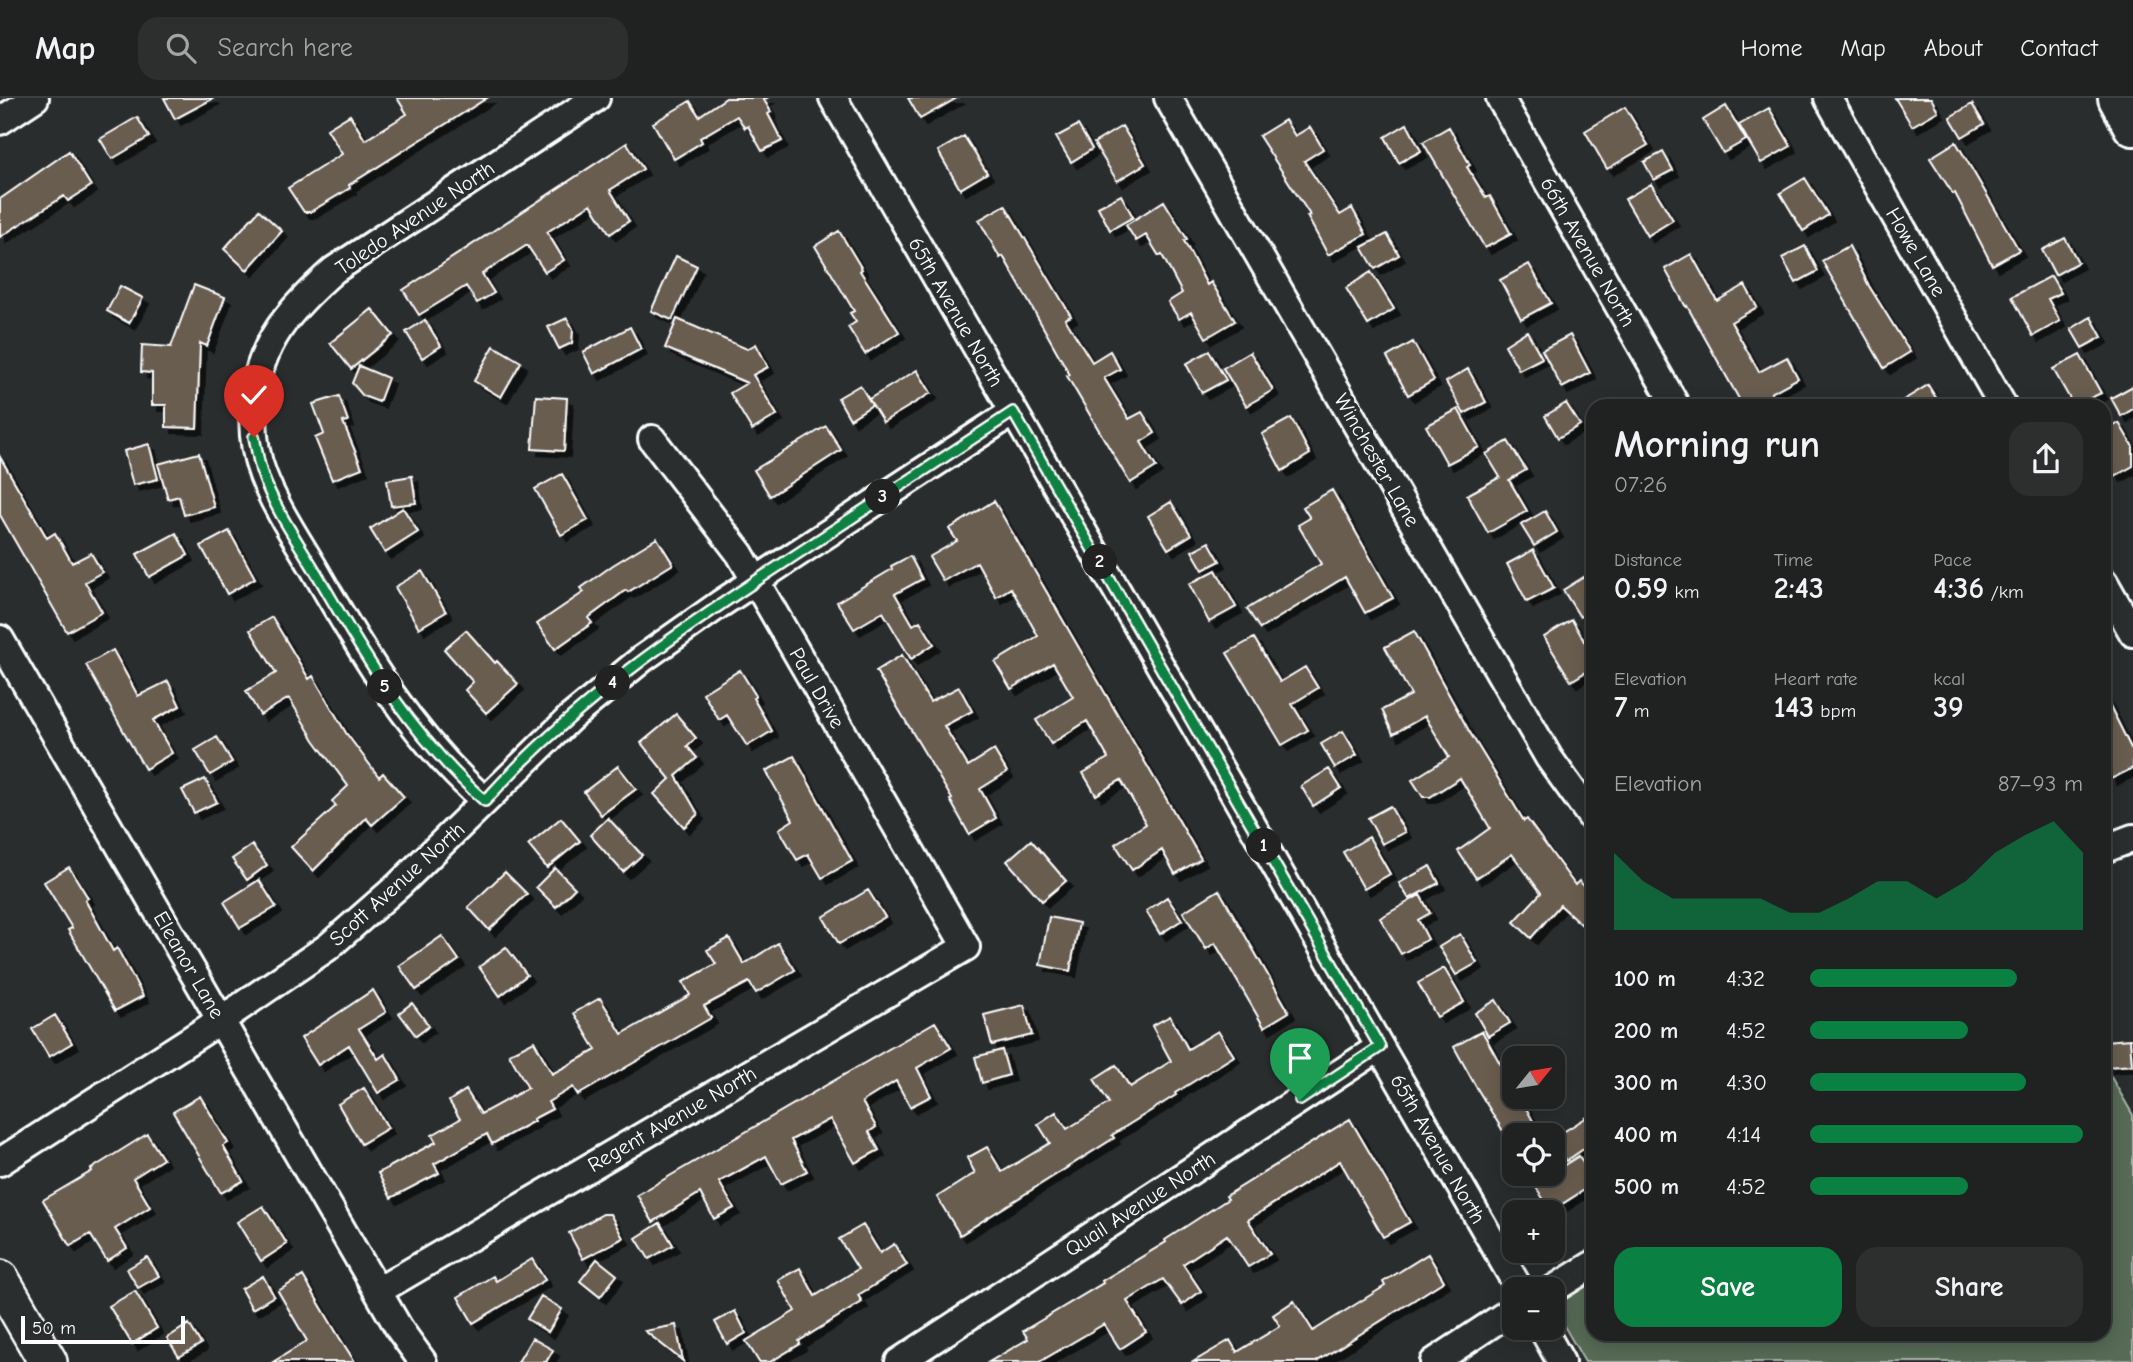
<!DOCTYPE html>
<html lang="en">
<head>
<meta charset="utf-8">
<style>
	body { margin:0; font-family:"Comic Neue",sans-serif; background:#2d2f2f; color:#f1f3f6; height:100vh; display:flex; flex-direction:column; font-size:26px; white-space:nowrap }
	* { box-sizing:border-box; margin:0 }
	p { font-size:23px; color:#a2a4a5 }
	.icon { flex:none; width:38px; height:38px; fill:none; stroke:currentColor; stroke-width:2; stroke-linecap:round; stroke-linejoin:round }
	.map { position:relative; flex:1; overflow:hidden }
	.details { position:absolute; left:1586px; top:301px; width:525px; height:942px; display:flex; flex-direction:column; background:#202222; border-radius:21px; box-shadow:0 4px 18px #0003,0 0 0 2px #3d3f40 }
	.details>* { flex:none }
	.needle { width:46px; rotate:60deg }
	.buttons { position:absolute; left:1502px; top:948px; display:grid; gap:14px }
	.buttons a { display:grid; place-items:center; width:63px; height:63px; border-radius:14px; background:#202222; box-shadow:0 4px 18px #0003,0 0 0 2px #3d3f40; font-size:35px }
	.scale { position:absolute; left:21px; bottom:18px; width:164px; box-sizing:border-box; padding-left:7px; border:4px solid #fff; border-top:0; font-size:19px; line-height:24px; white-space:nowrap; color:#fff; -webkit-text-stroke:5px #2a2d2e; paint-order:stroke }
	.pin { position:absolute; display:grid; place-items:center; width:60px; height:60px; color:#fff; margin:-72px -30px; border-radius:50% 50% 50% 0; rotate:-45deg; box-shadow:0 0 7px #0007 }
	.pin .icon { rotate:45deg }
	.km { position:absolute; width:35px; height:35px; margin:-18px; border-radius:50%; background:#222; color:#fff; font-size:19px; line-height:35px; text-align:center }
	.round { display:grid; place-items:center; flex:none; width:74px; height:74px; border-radius:21px; background:#2d2f2f }
	.summary { display:flex; align-items:center; justify-content:space-between; height:119px; padding:0 28px }
	h1 { font-size:38px; font-weight:600; line-height:52px }
	.figures { display:grid; grid-template-columns:repeat(3,1fr); gap:10px; height:119px; padding:7px 28px }
	.figures div { display:grid; align-content:center }
	.figures b { font-size:30px; font-weight:600 }
	.figures small { font-size:19px; font-weight:400 }
	.figures p { font-size:19px }
	.chart { height:196px; padding:14px 28px }
	.chart p { display:flex; justify-content:space-between }
	.chart svg { width:100%; height:126px; margin-top:7px; fill:#0b8043; opacity:.7 }
	.action { display:flex; gap:14px; margin-top:auto; padding:14px 28px }
	.action a { flex:1; height:80px; border-radius:21px; background:#0b8043; color:#fff; font-size:28px; font-weight:600; line-height:80px; text-align:center }
	.action a+a { background:#2d2f2f; color:#f1f3f6 }
	ul { padding:0 28px; list-style:none; font-size:23px }
	li { display:grid; grid-template-columns:112px 84px 1fr; align-items:center; height:52px }
	li i { height:18px; border-radius:9px; background:#0b8043 }
	header { display:flex; align-items:center; gap:42px; box-sizing:border-box; height:98px; padding:0 35px; background:#202222; border-bottom:2px solid #3d3f40 }
	header strong { font-size:33px }
	nav { display:flex; gap:38px; margin-inline-start:auto; font-size:24px }
	.search { width:490px; height:63px; background:#2d2f2f; display:flex; align-items:center; gap:18px; box-sizing:border-box; padding:0 24px; border-radius:21px; color:#a2a4a5; font-size:26px }
	.map>svg:first-child { display:block }
</style>
</head>
<body>
<header>
<strong>Map</strong>
<div class="search"><svg class="icon" aria-label="search" viewBox="0 0 24 24"><circle cx="10" cy="10" r="6"/><path d="M15 15l6 6"/></svg>Search here</div>
<nav><a>Home</a><a>Map</a><a>About</a><a>Contact</a></nav>
</header>
<div class="map">
<svg width="2133" height="1264" viewBox="0 0 2133 1264">
	<defs>
		<filter id="shadow"><feDropShadow dx="6" dy="6" stdDeviation="0" flood-color="#0009"/></filter>
	</defs>
	<rect width="100%" height="100%" fill="#2a2d2e"/>
	<filter id="ink" filterUnits="userSpaceOnUse"><feTurbulence type="fractalNoise" baseFrequency=".0143" numOctaves="2"/><feDisplacementMap in="SourceGraphic" scale="14" xChannelSelector="R" yChannelSelector="G"/><feConvolveMatrix kernelMatrix="1 2 1 2 8 2 1 2 1" color-interpolation-filters="sRGB"/></filter>
	<g filter="url(#ink)">
		<!-- green -->
		<path fill="#566a54" stroke="#aab4aa" stroke-width="2" d="M2104,967L2133,1017V1262L2052,1264H1585L1553,1209L1592,1182V1236H2104Z"/>
		<!-- building -->
		<path fill="#695d50" stroke="#fff" stroke-width="2" filter="url(#shadow)" d="M164,0H214L175,21Z
			M397,0H487L349,87L350,90L310,114H304L288,90L342,56L327,31L350,17L365,42L407,16Z
			M726,0H767L764,2L771,14L768,16L782,43L762,53L748,28L745,30L737,18L700,40L702,44L674,61L653,25L690,3L699,18Z
			M908,0H957L920,21Z
			M1895,0H1931L1938,13L1912,28Z
			M1972,6L1984,26L1962,39L1950,19Z
			M1726,8L1746,42L1723,55L1703,22Z
			M1625,9L1648,47L1607,71L1585,33Z
			M1769,10L1791,48L1761,65L1739,27Z
			M137,19L149,39L112,61L100,41Z
			M1285,22L1295,38L1310,29L1323,51L1304,63L1340,117L1352,110L1366,136L1328,157L1307,118L1310,117L1259,38Z
			M1407,26L1421,53L1399,65L1385,39Z
			M1078,27L1092,51L1071,64L1056,39Z
			M1122,28L1145,66L1117,83L1094,45Z
			M1449,29L1470,67L1467,69L1486,100L1490,98L1511,136L1485,150L1423,44Z
			M964,38L987,75L960,91L938,53Z
			M1956,44L2019,152L1992,167L1955,95L1953,96L1930,60Z
			M627,45L643,71L610,92L629,123L610,136L591,106L547,134L564,162L545,174L527,147L482,176L494,195L477,205L466,188L419,217L403,192Z
			M69,53L91,88L68,103L64,98L0,139V101Z
			M1663,54L1673,72L1654,82L1644,64Z
			M1805,80L1828,117L1803,133L1780,95Z
			M1651,86L1673,122L1647,138L1625,101Z
			M1121,97L1133,119L1110,132L1098,109Z
			M1164,103L1187,141L1184,143L1207,187L1211,184L1235,223L1206,240L1191,214L1179,221L1168,204L1182,195L1162,157L1159,158L1146,137L1136,143L1126,127Z
			M1005,107L1071,218L1065,221L1092,264L1110,253L1120,271L1104,280L1129,321L1142,314L1155,335L1141,344L1156,369L1130,385L1067,278L1070,277L1003,158L1000,160L979,122Z
			M259,112L282,133L247,172L224,151Z
			M839,133L862,171L860,173L899,234L865,256L848,229L856,224L850,215L854,213L815,148Z
			M1387,136L1399,157L1375,171L1362,149Z
			M2065,140L2078,164L2055,177L2042,152Z
			M1805,148L1818,173L1796,185L1782,160Z
			M1849,148L1869,188L1910,254L1884,270L1822,163Z
			M1691,156L1717,203L1745,187L1757,209L1731,224L1759,274L1787,259L1798,280L1771,295L1778,308H1743L1687,208L1686,209L1665,171Z
			M676,158L697,168L672,222L651,213Z
			M1529,166L1551,205L1521,221L1500,182Z
			M1371,174L1394,211L1368,227L1346,190Z
			M2051,178L2061,195L2048,201L2060,223L2033,238L2012,199Z
			M194,187L225,199L207,248L200,245L197,330L166,329V307H152V275L141,274L142,247L171,249Z
			M120,188L143,200L129,225L107,213Z
			M372,211L393,237L351,271L330,245Z
			M2091,219L2102,239L2082,250L2071,231Z
			M567,220L573,231L572,245L559,251L548,229Z
			M677,221L747,251L756,246L768,269L753,277L777,317L752,332L730,295L747,285L665,250Z
			M425,222L441,248L422,260L406,234Z
			M630,229L641,251L594,276L583,254Z
			M1527,233L1542,260L1519,272L1505,247Z
			M1570,237L1590,275L1562,290L1542,252Z
			M1413,244L1434,282L1408,297L1387,259Z
			M494,248L521,264L501,299L474,283Z
			M1209,253L1226,282L1202,295L1186,266Z
			M1250,254L1273,292L1246,308L1223,270Z
			M2080,257L2101,295L2074,308L2053,271Z
			M359,268L388,280L379,304L363,298L352,285Z
			M1468,271L1486,304L1464,316L1446,284Z
			M917,272L931,295L883,324L869,301Z
			M860,287L872,307L850,321L838,300Z
			M1928,287L1941,308H1894Z
			M2133,288V311L2121,318L2111,300Z
			M339,298L348,323L343,324L362,370L332,382L315,340L324,336L313,306Z
			M536,298L567,300L564,353L532,351Z
			M1566,305L1580,327L1558,340L1545,318Z
			M1458,311L1479,349L1447,366L1426,328Z
			M1291,320L1310,356L1282,373L1262,336Z
			M2119,325L2133,349V368L2115,378L2104,359V334Z
			M826,328L841,352L770,398L754,372Z
			M1508,343L1526,372L1509,382L1527,413L1488,435L1467,397L1500,379L1486,356Z
			M149,346L158,381L133,387L124,353Z
			M199,355L214,409L184,417L179,398L168,401L158,366Z
			M0,359L47,440L55,435L72,465L91,455L102,474L85,484L102,514L67,534L0,417Z
			M562,376L588,422L561,437L535,391Z
			M412,378L416,405L391,408L387,382Z
			M1332,392L1393,500L1365,515L1345,479L1260,531L1247,511L1321,466L1298,427L1310,420L1303,409Z
			M994,403L1201,761L1175,776L1162,752L1132,772L1115,746L1146,726L1121,682L1096,697L1083,675L1108,660L1087,623L1051,646L1036,622L1073,599L1053,565L1011,591L995,564L1038,538L1011,490L996,499L977,464L943,483L929,459L957,443L949,431Z
			M1171,404L1191,437L1168,451L1148,418Z
			M403,410L418,434L385,455L370,431Z
			M1545,413L1557,434L1534,448L1521,427Z
			M229,433L255,480L227,496L201,448Z
			M176,435L188,457L149,479L137,456Z
			M657,440L673,466L628,494L626,492L588,520L592,525L555,551L537,526L584,494L581,490L613,467Z
			M1209,444L1220,463L1203,472L1192,453Z
			M1533,452L1554,490L1527,504L1507,466Z
			M910,458L922,481L895,496L913,527L920,523L934,546L911,561L883,514L854,531L837,504L892,471L891,468Z
			M1216,472L1236,509L1209,524L1189,486Z
			M422,473L446,514L419,530L395,489Z
			M1584,479L1592,493V511L1580,519L1563,492Z
			M272,519L309,581L313,578L346,635L379,679L383,675L404,699L372,727L366,720L313,773L291,749L336,708L332,703L348,688L314,642L289,600L260,617L246,593L276,575L250,532Z
			M1572,522L1592,556V570L1571,583L1544,539Z
			M466,532L495,565L497,563L518,586L486,615L465,592L473,584L444,551Z
			M1414,533L1469,633L1524,723L1527,721L1575,787L1579,783L1592,796V836L1560,807L1531,840L1514,824L1541,795L1512,756L1476,780L1458,753L1490,730L1460,680L1430,699H1423L1412,682L1449,659L1425,618L1393,636L1382,612L1411,597L1385,549Z
			M1254,540L1280,584L1305,569L1318,590L1292,606L1308,632L1282,647L1227,555Z
			M113,552L138,598L168,583L180,608L153,622L172,655L145,671L86,567Z
			M902,557L930,604L959,589L972,613L944,628L968,668L994,652L1007,674L980,691L996,720L969,736L950,702L952,701L876,573Z
			M740,572L756,598L753,600L772,633L747,648L727,617L719,622L703,595Z
			M2104,596L2133,654V670L2111,681L2104,666Z
			M676,616L696,640L687,648L697,660L676,678L698,716L684,729L654,696L670,681L641,645Z
			M1343,633L1357,657L1335,670L1321,646Z
			M217,639L232,664L210,677L195,652Z
			M794,658L852,763L822,780L808,756L797,762L779,731L793,722L766,673Z
			M618,668L636,691L601,717L584,694Z
			M1329,671L1341,690L1313,708L1301,688Z
			M205,681L217,704L194,715L182,692Z
			M1390,708L1405,734L1382,746L1368,720Z
			M561,720L580,743L547,770L528,747Z
			M608,720L642,757L623,774L590,737Z
			M1369,739L1390,776L1364,791L1343,754Z
			M1031,742L1066,783L1042,803L1007,763Z
			M252,747L267,767L247,782L232,761Z
			M1430,768L1439,785L1409,801L1399,785Z
			M69,769L88,800L85,802L113,853L117,850L143,898L115,913L68,832L72,830L44,784Z
			M555,770L575,790L556,809L536,789Z
			M505,774L527,796L489,832L468,809Z
			M259,782L276,809L240,830L224,804Z
			M868,792L885,819L839,846L823,819Z
			M1219,792L1289,914L1264,929L1215,845L1206,851L1183,814Z
			M1420,797L1430,815L1418,822L1428,841L1401,856L1380,820Z
			M1167,799L1182,822L1160,836L1146,813Z
			M1049,819L1079,825L1070,873L1040,867Z
			M1460,836L1477,865L1456,877L1439,849Z
			M442,838L459,862L416,892L399,868Z
			M729,840L744,866L778,845L795,872L756,895L749,884L704,908L711,920L578,997L573,989L548,1004L552,1011L533,1021L534,1023L492,1046L487,1036L434,1066L439,1075L391,1100L378,1075L436,1044L432,1037L460,1021L449,1003L466,992L481,1016L528,990L509,956L534,943L552,976L596,952L574,915L600,900L622,936L690,897L683,884L716,866L707,852Z
			M506,849L527,877L500,898L479,869Z
			M1444,870L1464,904L1437,919L1418,885Z
			M373,892L386,914L359,931L378,961L385,956L400,982L378,995L349,947L318,967L301,940Z
			M1496,902L1510,925L1488,938L1475,915Z
			M412,905L429,928L416,938L399,915Z
			M1024,907L1032,937L992,947L984,917Z
			M55,917L72,945L49,959L32,931Z
			M1170,918L1188,951L1218,933L1234,958L1175,995L1176,997L1112,1037L1114,1040L960,1137L937,1099L975,1075L967,1060L987,1049L1002,1074L1050,1045L1038,1026L1056,1014L1067,1031L1109,1005L1094,981L1116,967L1130,989L1171,963L1152,928Z
			M935,924L951,950L917,970L931,998L910,1009L896,983L862,1004L876,1029L869,1034L879,1052L855,1065L830,1021L791,1042L807,1073L781,1086L766,1058L719,1084L734,1110L714,1121L700,1095L653,1124L637,1097Z
			M1482,933L1508,980L1514,977V999H1520L1541,1038H1506L1475,987L1454,949Z
			M2130,941L2132,967L2107,969L2104,943Z
			M1002,952L1009,977L982,985L975,959Z
			M364,990L388,1030L361,1046L338,1006Z
			M200,998L228,1045L223,1048L243,1083L221,1095L173,1014Z
			M1592,1016V1045L1566,1063L1552,1041Z
			M1350,1021L1410,1124L1383,1139L1340,1063L1248,1122L1270,1156L1248,1169L1227,1137L1183,1166L1201,1193L1182,1207L1163,1181L1127,1203L1146,1234L1120,1251L1104,1226L1039,1264H989L1028,1241L1023,1233L1103,1185L1102,1183L1166,1144L1165,1142L1228,1101L1226,1098Z
			M147,1036L163,1061L133,1080L150,1109L115,1131L127,1150L107,1163L90,1136L70,1148L43,1102L92,1073L91,1071Z
			M1579,1058L1592,1080V1087L1551,1113L1534,1086Z
			M263,1108L287,1146L261,1163L237,1124Z
			M603,1116H610L623,1140L583,1161L569,1135Z
			M660,1125L673,1147L649,1161L636,1140Z
			M863,1127L880,1155L894,1146L907,1167L858,1197L862,1204L799,1243L800,1246L770,1264H759L746,1243L795,1213L778,1182L800,1170L815,1198L858,1171L839,1141Z
			M1428,1156L1444,1183L1316,1264H1193L1230,1242L1237,1254L1280,1228L1273,1217L1294,1203L1313,1233L1385,1188L1383,1184Z
			M147,1159L159,1178L138,1190L127,1171Z
			M532,1161L545,1182L473,1225L458,1199L493,1178L496,1183Z
			M597,1161L617,1177L600,1199L580,1183Z
			M263,1178L274,1198L252,1211L241,1191Z
			M303,1178L339,1239L355,1264H273L307,1243L278,1193Z
			M135,1193L157,1230L132,1246L109,1208Z
			M541,1198L562,1211L548,1234L527,1221Z
			M735,1213L746,1235L727,1246L715,1224Z
			M189,1226L201,1246L179,1259L167,1240Z
			M676,1227L683,1263L645,1233Z
			M532,1240L553,1252L546,1264H518Z"/>
		<g fill="none" stroke-linecap="round" stroke-linejoin="round">
			<!-- street casing -->
			<g stroke="#fff" stroke-width="32">
				<path id="street" d="M833,0L1520,1192
					M1168,0L1549,660L1592,720
					M1500,0L1676,308
					M1828,0L2003,308
					M0,23L35,0
					M2104,484L2133,535
					M0,541L400,1232L423,1264
					M485,703C412,639 364,558 316,474C298,443 276,411 263,377C254,354 252,327 254,303C258,245 292,209 334,172L596,0
					M2104,751L2133,740
					M0,1064L221,922L328,849L399,787L570,620L642,561L720,506L1013,314
					M1552,1192L1592,1167
					M378,1193L966,849L740,456L652,341
					M1542,1230L1561,1264
					M899,1264L1380,949
					M1434,1264L1514,1211"/>
			</g>
			<!-- secondary casing -->
			<g stroke="#fff" stroke-width="42">
				<path id="secondary" d="M0,1181L48,1264"/>
			</g>
			<!-- highway casing -->
			<g stroke="#fff" stroke-width="44">
				<path id="highway" d="M2118,0L2133,28"/>
			</g>
			<!-- street -->
			<use href="#street" stroke="#2a2d2e" stroke-width="26"/>
			<!-- secondary -->
			<use href="#secondary" stroke="#2a2d2e" stroke-width="37"/>
			<!-- highway -->
			<use href="#highway" stroke="#2a2d2e" stroke-width="38"/>
		</g>
	</g>
	<g fill="none" stroke-linecap="round" stroke-linejoin="round" filter="url(#ink)">
		<!-- route casing -->
		<g stroke="#fff" stroke-width="14">
			<path id="route" d="M254,339C257,351 258,364 262,375C275,413 301,448 321,483C367,563 414,641 485,703C573,605 682,531 791,460C865,411 939,363 1013,314L1380,949L1300,1002"/>
		</g>
		<!-- route -->
		<use href="#route" stroke="#0b8043" stroke-width="9"/>
	</g>
	<g text-anchor="middle" stroke-width="7" stroke-linejoin="round" paint-order="stroke">
		<!-- street labels -->
		<g font-size="21" fill="#fff" stroke="#2a2d2e">
			<text transform="translate(415 120) rotate(-34)" y="7">Toledo Avenue North</text>
			<text transform="translate(1588 154) rotate(60)" y="7">66th Avenue North</text>
			<text transform="translate(1916 154) rotate(60)" y="7">Howe Lane</text>
			<text transform="translate(956 214) rotate(60)" y="7">65th Avenue North</text>
			<text transform="translate(1377 362) rotate(60)" y="7">Winchester Lane</text>
			<text transform="translate(817 590) rotate(60)" y="7">Paul Drive</text>
			<text transform="translate(397 786) rotate(-42)" y="7">Scott Avenue North</text>
			<text transform="translate(189 867) rotate(60)" y="7">Eleanor Lane</text>
			<text transform="translate(672 1021) rotate(-30)" y="7">Regent Avenue North</text>
			<text transform="translate(1438 1051) rotate(60)" y="7">65th Avenue North</text>
			<text transform="translate(1140 1106) rotate(-33)" y="7">Quail Avenue North</text>
		</g>
	</g>
</svg>
<div class="buttons">
<a><svg class="needle" viewBox="-14 -14 28 28"><path d="M0-13l5 13h-10z" fill="#e53935"/><path d="M0 13l5-13h-10z" fill="#a2a4a5"/></svg></a>
<a><svg class="icon" aria-label="locate" viewBox="0 0 24 24"><circle cx="12" cy="12" r="6"/><path d="M12 2v4M12 18v4M2 12h4M18 12h4"/></svg></a>
<a>+</a>
<a>−</a>
</div>
<div class="scale">50 m</div>
<div class="pin" style="left:1300px;top:1002px;background:#1e9e55"><svg class="icon" aria-label="arrive" viewBox="0 0 24 24"><path d="M6 21V4h12l-3 4 3 4H6"/></svg></div>
<div class="pin" style="left:254px;top:339px;background:#d93025"><svg class="icon" aria-label="check" viewBox="0 0 24 24"><path d="M5 12l5 5 9-10"/></svg></div>
<b class="km" style="left:1264px;top:748px">1</b>
<b class="km" style="left:1100px;top:464px">2</b>
<b class="km" style="left:883px;top:399px">3</b>
<b class="km" style="left:613px;top:585px">4</b>
<b class="km" style="left:385px;top:589px">5</b>
<section class="details">
<div class="summary"><div><h1>Morning run</h1><p>07:26</p></div><a class="round"><svg class="icon" aria-label="share" viewBox="0 0 24 24"><path d="M12 15V3M7 8l5-5 5 5M5 13v7h14v-7"/></svg></a></div>
<div class="figures">
<div><p>Distance</p><b>0.59<small> km</small></b></div>
<div><p>Time</p><b>2:43</b></div>
<div><p>Pace</p><b>4:36<small> /km</small></b></div>
</div>
<div class="figures">
<div><p>Elevation</p><b>7<small> m</small></b></div>
<div><p>Heart rate</p><b>143<small> bpm</small></b></div>
<div><p>kcal</p><b>39</b></div>
</div>
<div class="chart"><p><span>Elevation</span>87–93 m</p>
<svg viewBox="0 0 160 44" preserveAspectRatio="none"><path d="M0 44V17L10 27L20 33L30 33L40 33L50 33L60 38L70 38L80 33L90 27L100 27L110 33L120 27L130 17L140 11L150 6L160 17V44z"/></svg>
</div>
<ul>
<li><b>100 m</b>4:32<i style="width:76%"></i></li>
<li><b>200 m</b>4:52<i style="width:58%"></i></li>
<li><b>300 m</b>4:30<i style="width:79%"></i></li>
<li><b>400 m</b>4:14<i style="width:100%"></i></li>
<li><b>500 m</b>4:52<i style="width:58%"></i></li>
</ul>
<div class="action"><a>Save</a><a>Share</a></div>
</section>
</div>
</body>
</html>
